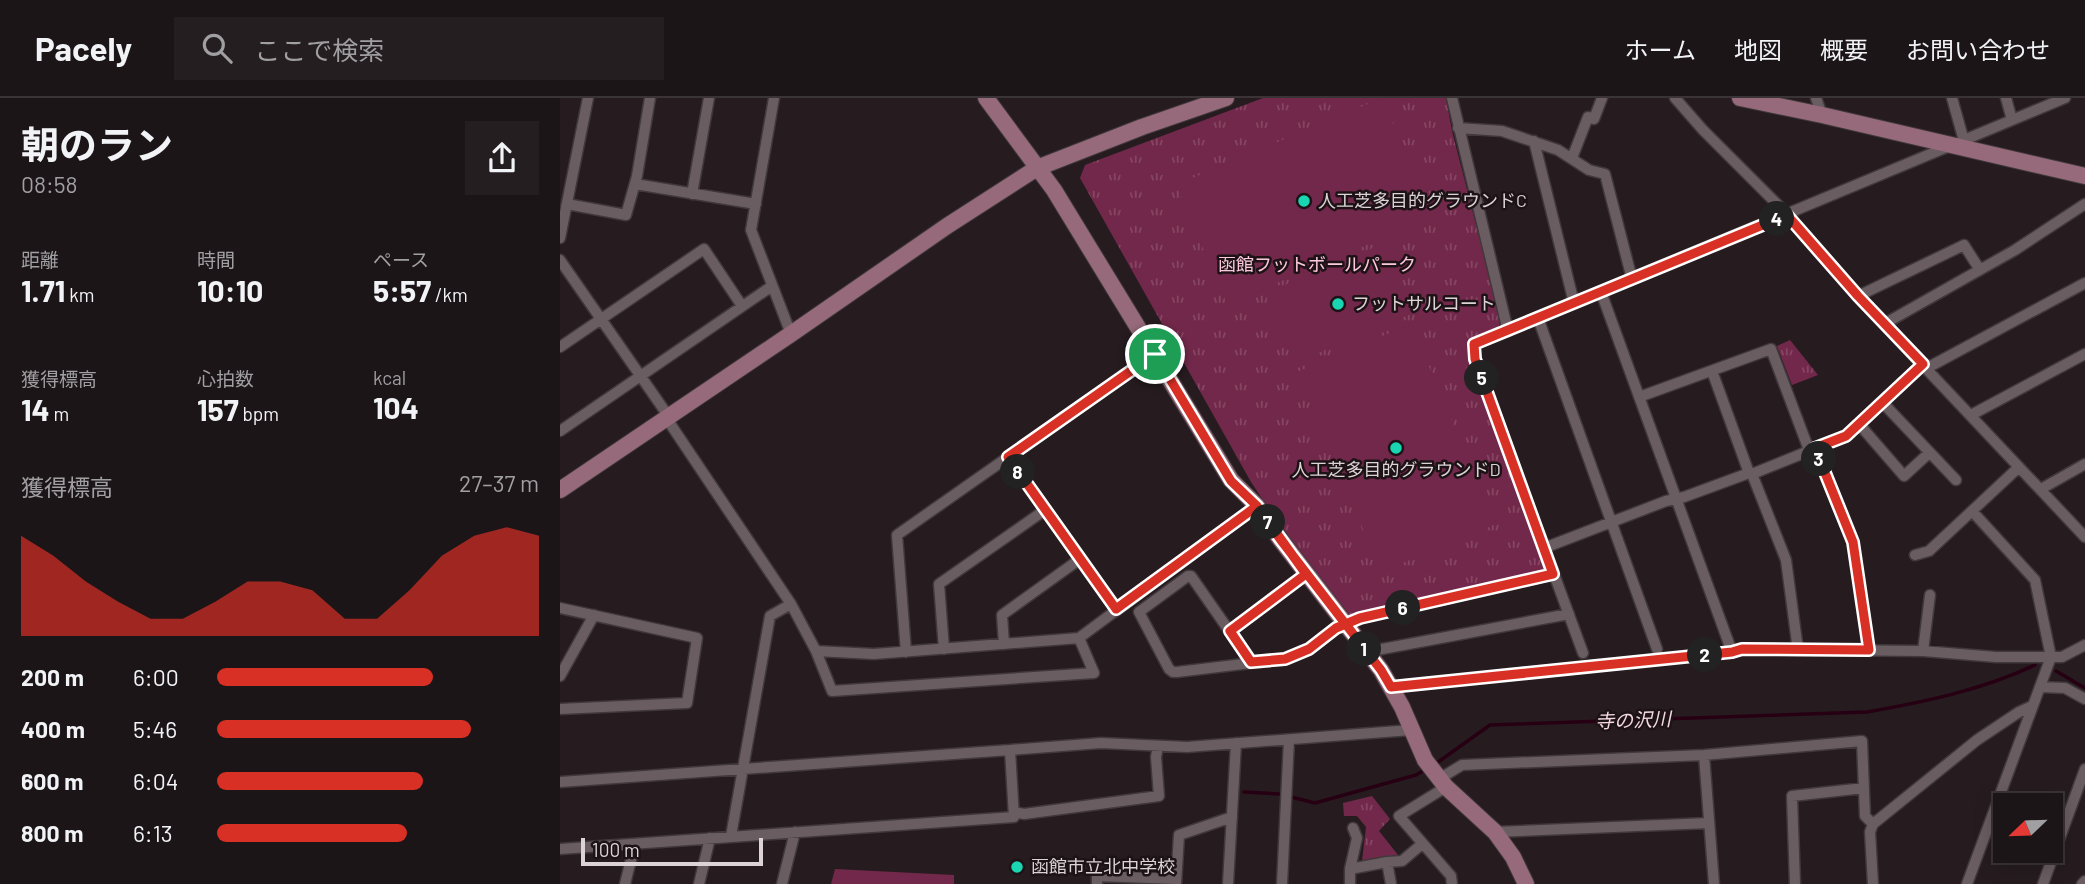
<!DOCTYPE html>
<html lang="ja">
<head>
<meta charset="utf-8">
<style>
	body { margin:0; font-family:Barlow,"Noto Sans JP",sans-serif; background:#251e21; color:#f1f3f6; height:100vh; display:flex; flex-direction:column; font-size:26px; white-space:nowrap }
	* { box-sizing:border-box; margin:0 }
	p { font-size:23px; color:#a09fa2 }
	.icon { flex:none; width:38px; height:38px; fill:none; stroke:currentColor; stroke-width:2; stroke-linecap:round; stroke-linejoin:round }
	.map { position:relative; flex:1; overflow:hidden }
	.side { display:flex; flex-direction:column; background:#1c1518; width:560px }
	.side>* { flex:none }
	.needle { width:46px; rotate:247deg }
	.fabs { position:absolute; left:1433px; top:695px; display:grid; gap:14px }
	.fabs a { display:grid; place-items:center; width:70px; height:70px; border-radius:0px; background:#1c1518; box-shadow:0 4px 18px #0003,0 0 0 2px #3a3437; font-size:35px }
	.scale { position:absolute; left:21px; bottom:18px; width:182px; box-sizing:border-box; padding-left:7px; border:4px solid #dbd3d6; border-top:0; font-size:19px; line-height:24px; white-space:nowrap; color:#dbd3d6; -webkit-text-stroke:5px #1d1317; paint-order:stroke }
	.pin { position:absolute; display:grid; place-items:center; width:60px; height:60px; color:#fff; margin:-30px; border:4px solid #fff; border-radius:50%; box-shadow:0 2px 7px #0007 }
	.km { position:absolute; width:35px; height:35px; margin:-18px; border-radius:50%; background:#222; color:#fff; font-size:19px; line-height:35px; text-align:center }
	.round { display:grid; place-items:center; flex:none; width:74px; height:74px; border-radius:0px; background:#251e21 }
	.summary { display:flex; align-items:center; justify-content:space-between; height:119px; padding:0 21px }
	h1 { font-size:38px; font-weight:700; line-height:52px }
	.metrics { display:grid; grid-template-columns:repeat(3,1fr); gap:10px; height:119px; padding:7px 21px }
	.metrics div { display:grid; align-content:center }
	.metrics b { font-size:30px; font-weight:700 }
	.metrics small { font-size:19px; font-weight:400 }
	.metrics p { font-size:19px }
	.chart { height:196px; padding:14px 21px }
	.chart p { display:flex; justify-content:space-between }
	.chart svg { width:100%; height:126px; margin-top:7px; fill:#d93025; opacity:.7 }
	ul { padding:0 21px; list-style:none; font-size:23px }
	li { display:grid; grid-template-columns:112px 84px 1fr; align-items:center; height:52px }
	li i { height:18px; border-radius:9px; background:#d93025 }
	header { display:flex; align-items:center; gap:42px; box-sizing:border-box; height:98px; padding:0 35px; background:#1c1518; border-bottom:2px solid #3a3437 }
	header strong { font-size:33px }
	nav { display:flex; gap:38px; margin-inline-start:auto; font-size:24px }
	.search { width:490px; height:63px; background:#251e21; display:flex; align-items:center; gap:18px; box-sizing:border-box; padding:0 24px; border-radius:0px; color:#a09fa2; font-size:26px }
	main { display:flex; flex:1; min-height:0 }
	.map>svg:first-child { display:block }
</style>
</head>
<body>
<header>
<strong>Pacely</strong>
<div class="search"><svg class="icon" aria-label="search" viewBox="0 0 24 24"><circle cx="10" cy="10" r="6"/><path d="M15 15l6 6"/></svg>ここで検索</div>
<nav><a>ホーム</a><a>地図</a><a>概要</a><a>お問い合わせ</a></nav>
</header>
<main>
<section class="side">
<div class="summary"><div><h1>朝のラン</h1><p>08:58</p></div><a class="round"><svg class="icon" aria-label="share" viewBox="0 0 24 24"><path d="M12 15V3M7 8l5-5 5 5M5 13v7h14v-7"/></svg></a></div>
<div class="metrics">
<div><p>距離</p><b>1.71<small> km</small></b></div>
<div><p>時間</p><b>10:10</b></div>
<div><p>ペース</p><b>5:57<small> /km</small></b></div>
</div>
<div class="metrics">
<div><p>獲得標高</p><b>14<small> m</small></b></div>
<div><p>心拍数</p><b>157<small> bpm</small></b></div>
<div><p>kcal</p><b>104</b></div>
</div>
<div class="chart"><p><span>獲得標高</span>27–37 m</p>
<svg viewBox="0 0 160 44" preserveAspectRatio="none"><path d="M0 44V9L10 16L20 25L30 32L40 38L50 38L60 32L70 25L80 25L90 28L100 38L110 38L120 28L130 16L140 9L150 6L160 9V44z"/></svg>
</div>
<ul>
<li><b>200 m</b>6:00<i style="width:67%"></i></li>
<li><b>400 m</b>5:46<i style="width:79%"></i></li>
<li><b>600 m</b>6:04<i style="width:64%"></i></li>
<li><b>800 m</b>6:13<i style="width:59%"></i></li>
</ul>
</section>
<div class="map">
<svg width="1525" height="786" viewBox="0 0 1525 786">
	<defs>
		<pattern id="grass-tufts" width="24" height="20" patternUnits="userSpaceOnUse" patternTransform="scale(1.75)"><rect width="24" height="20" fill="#72284a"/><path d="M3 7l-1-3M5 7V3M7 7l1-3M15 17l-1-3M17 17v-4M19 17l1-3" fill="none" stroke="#864663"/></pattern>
	</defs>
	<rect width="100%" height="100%" fill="#261c20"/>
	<!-- grass -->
	<path fill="url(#grass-tufts)" d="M703,0H886L892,33L941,224L938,229L907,242L910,262L986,474L790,520L724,434L691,384L520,80L525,67Z
		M1230,242L1258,277L1232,287L1217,248Z
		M812,698L830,721L819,733L838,757L802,763L806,729L797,718H784L783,705Z"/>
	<!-- pitch -->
	<path fill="#72284a" d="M822,0L873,119L667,206L616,87Z
		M822,146L851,216L734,265L705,195Z
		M851,226L936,426L821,474L737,274Z
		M275,771L394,777V786H271Z"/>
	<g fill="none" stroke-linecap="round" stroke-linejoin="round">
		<!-- stream -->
		<path stroke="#260012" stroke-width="3.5" d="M1496,573L1525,590
			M874,667L930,627L1307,614C1364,604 1422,592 1475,567
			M684,694L719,696L755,705L856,677L868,670"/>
		<!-- street casing -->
		<g stroke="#40383b" stroke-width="13">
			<path id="street" d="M214,0L191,132L231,236
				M892,0L948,233
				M1115,0L1143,32L1218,107L1324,226L1525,439
				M1256,0L1262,17
				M1392,0L1404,43
				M1446,0L1452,22
				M898,30L942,33L998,52L1029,72L1045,76L1072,181
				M974,43L1014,205
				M1012,60L1028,19L1034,21L1042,0
				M75,86L196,106
				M132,96L149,0
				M7,106L66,117L77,78L90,0
				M0,140L28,0
				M0,162L109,319
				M1041,194L1172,554
				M1298,198L1404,147L1420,172
				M978,220L1097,551
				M1324,226L1455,152L1525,106
				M0,249L144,151L182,208
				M1367,270L1525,185
				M1152,273L1189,375
				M1079,299L1211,251L1249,352
				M1322,304L1396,382
				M1411,317L1525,256
				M107,321L231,506L256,553L314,556L519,540L697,408
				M1299,326L1344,378L1369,355
				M0,333L212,188
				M1255,350L1293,444L1309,552
				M448,359L556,511
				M1192,376L1226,462L1238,552
				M1481,391L1525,366
				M984,450L1106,403L1124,399L1189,375L1192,376L1286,338L1363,266
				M1355,457L1369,453L1459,369
				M0,510L137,540L127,605L0,611
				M670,533L746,476
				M444,546L442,517L520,461
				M384,551L379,486L485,412
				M256,553L272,593L534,575L519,540
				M1363,553L1370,497
				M346,554L337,437L595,256
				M806,554L1009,516
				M1023,555L915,261L914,246L1505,0
				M691,564L631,478H628L579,514L609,571L613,574H617L725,561L749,551L776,530L800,520L994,476
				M0,578L34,517
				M831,589L1172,554L1182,551L1363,553L1436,559H1502L1525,547
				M1480,589L1505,590L1525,601
				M450,652L541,645L627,649L851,632
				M1144,657L1154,786
				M879,681L902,667L1144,657L1302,643L1305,718L1313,726L1310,734L1313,786
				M0,684L450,652L454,719L0,751
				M886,689L839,718L891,778L892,786
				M454,714L464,716L599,698L596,659L598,648
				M1313,726L1417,642L1459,614L1472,608
				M935,734L1149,725
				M171,738L210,518L231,506
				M790,771L797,740L793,730
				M65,786L75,746
				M139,786L150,740
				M222,786L235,734
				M537,786V778L616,781
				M616,786L619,737L672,719
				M668,786L676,645
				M722,786L729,642
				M790,786V771L827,764
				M831,786L827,764L842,763L862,746
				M1235,786L1232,698L1304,690
				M1407,786L1491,559L1475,482L1412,413
				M1483,786L1525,671
				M1522,786L1525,783"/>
		</g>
		<!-- secondary casing -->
		<g stroke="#40383b" stroke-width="18">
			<path id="secondary" d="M426,0L494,92L671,382L697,408L720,441L821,572L842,609L865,662L886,689L935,734L953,759L966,786
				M1180,0L1262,17L1525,78
				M0,392L231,236L387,128L477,70L582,29L666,0"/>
		</g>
		<!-- street -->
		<use href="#street" stroke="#6a5d61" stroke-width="10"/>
		<!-- secondary -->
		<use href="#secondary" stroke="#966a7b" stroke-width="16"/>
	</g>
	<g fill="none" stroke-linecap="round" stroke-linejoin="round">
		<!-- route casing -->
		<g stroke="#fff" stroke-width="14">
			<path id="route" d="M595,256L671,383L697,408L720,441L821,572L831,589L1172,554L1182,551L1309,552L1293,444L1255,350L1286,338L1363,266L1298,198L1227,117L914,246L915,261L993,476L800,520L776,530L749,551L725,561L691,564L670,533L746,476L697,408L556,511L448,359L595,256"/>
		</g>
		<!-- route -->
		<use href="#route" stroke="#d93025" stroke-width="9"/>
	</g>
	<!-- markers -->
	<g fill="#1ad5b2" stroke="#1d1317" stroke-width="2.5">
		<circle cx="744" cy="103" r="7"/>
		<circle cx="778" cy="206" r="7"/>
		<circle cx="836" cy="350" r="7"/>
		<circle cx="457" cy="769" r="7"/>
	</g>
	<g text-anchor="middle" stroke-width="5" stroke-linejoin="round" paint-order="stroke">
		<!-- poi labels -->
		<g font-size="18" fill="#dbd3d6" stroke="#1d1317" text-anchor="start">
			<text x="758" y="109">人工芝多目的グラウンドC</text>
			<text x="792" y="212">フットサルコート</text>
			<text x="836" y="378" text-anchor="middle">人工芝多目的グラウンドD</text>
			<text x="471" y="775">函館市立北中学校</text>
		</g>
		<!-- park labels -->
		<g font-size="18" fill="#fcc8db" stroke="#1d1317">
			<text x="757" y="173">函館フットボールパーク</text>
		</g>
		<!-- water labels -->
		<g font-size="19" font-style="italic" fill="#f4d9e2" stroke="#1d1317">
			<text transform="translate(1073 622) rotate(-2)" y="7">寺の沢川</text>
		</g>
	</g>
</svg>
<div class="fabs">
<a><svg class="needle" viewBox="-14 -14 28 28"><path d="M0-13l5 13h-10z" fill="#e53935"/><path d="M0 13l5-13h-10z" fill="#a09fa2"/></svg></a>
</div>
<div class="scale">100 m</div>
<div class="pin" style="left:595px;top:256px;background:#1e9e55"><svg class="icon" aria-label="arrive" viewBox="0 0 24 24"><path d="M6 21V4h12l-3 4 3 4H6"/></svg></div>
<b class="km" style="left:804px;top:551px">1</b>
<b class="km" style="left:1145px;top:557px">2</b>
<b class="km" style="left:1259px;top:361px">3</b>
<b class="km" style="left:1217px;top:121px">4</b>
<b class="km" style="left:922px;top:280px">5</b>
<b class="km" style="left:843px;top:510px">6</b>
<b class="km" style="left:708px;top:424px">7</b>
<b class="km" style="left:458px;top:374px">8</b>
</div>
</main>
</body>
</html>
